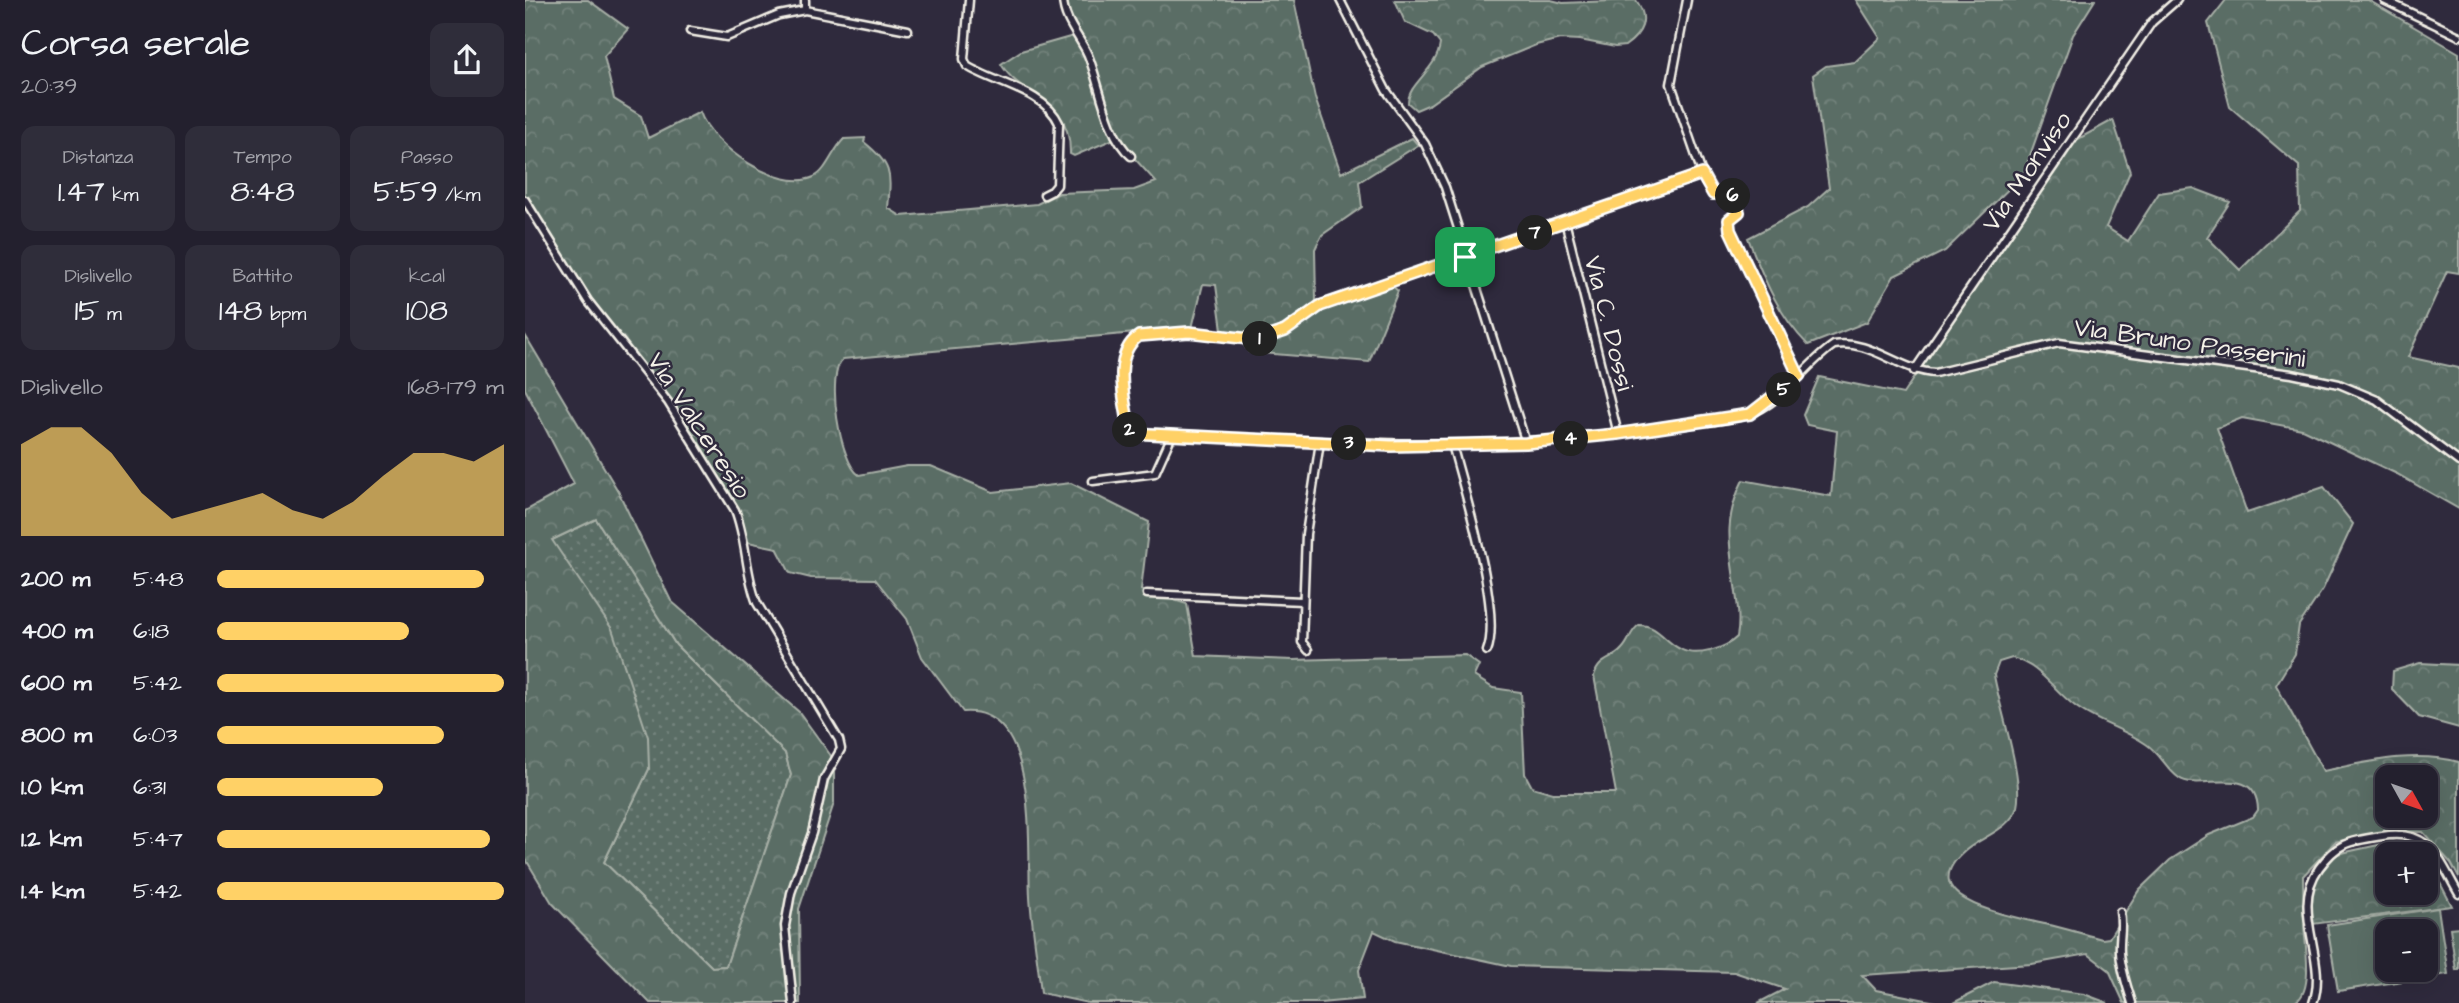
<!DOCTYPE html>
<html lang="it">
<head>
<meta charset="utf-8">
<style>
	body { margin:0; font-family:"Architects Daughter",sans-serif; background:#2f2d3a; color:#f1f3f6; height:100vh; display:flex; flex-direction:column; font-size:26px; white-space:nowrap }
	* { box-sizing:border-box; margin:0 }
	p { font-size:23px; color:#a3a3aa }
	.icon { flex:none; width:38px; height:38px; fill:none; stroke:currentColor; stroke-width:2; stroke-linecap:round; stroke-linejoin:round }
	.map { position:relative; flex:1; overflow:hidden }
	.sheet { display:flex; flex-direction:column; background:#23202e; width:525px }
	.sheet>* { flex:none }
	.needle { width:46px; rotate:130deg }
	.controls { position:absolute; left:1850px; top:765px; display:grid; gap:14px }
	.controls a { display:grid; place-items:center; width:63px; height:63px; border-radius:14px; background:#23202e; box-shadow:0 7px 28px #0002,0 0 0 2px #403e4a; font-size:35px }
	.pin { position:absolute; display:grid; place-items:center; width:60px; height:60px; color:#fff; margin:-30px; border-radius:14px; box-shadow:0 4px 10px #0006 }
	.km { position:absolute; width:35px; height:35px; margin:-18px; border-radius:50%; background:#222; color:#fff; font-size:19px; line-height:35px; text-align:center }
	.round { display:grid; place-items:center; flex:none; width:74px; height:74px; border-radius:14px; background:#2f2d3a }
	.head { display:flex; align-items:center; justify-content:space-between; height:119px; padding:0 21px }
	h1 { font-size:38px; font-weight:600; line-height:52px }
	.stats { display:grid; grid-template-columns:repeat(3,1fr); gap:10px; height:119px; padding:7px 21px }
	.stats div { display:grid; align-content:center; border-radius:14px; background:#2f2d3a; text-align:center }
	.stats b { font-size:30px; font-weight:600 }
	.stats small { font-size:19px; font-weight:400 }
	.stats p { font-size:19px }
	.chart { height:196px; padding:14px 21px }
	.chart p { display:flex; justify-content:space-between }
	.chart svg { width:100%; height:126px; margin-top:7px; fill:#ffd166; opacity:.7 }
	ul { padding:0 21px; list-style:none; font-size:23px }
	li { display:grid; grid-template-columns:112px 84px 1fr; align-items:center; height:52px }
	li i { height:18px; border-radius:9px; background:#ffd166 }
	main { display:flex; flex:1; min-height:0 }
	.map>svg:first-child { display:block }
</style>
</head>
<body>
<main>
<section class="sheet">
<div class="head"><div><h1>Corsa serale</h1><p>20:39</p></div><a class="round"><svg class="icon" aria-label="share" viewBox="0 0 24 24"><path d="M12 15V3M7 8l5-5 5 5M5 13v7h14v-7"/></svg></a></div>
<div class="stats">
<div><p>Distanza</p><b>1.47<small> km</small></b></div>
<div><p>Tempo</p><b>8:48</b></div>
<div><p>Passo</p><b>5:59<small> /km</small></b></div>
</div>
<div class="stats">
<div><p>Dislivello</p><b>15<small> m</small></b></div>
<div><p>Battito</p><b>148<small> bpm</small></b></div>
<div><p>kcal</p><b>108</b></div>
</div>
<div class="chart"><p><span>Dislivello</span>168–179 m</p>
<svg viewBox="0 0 160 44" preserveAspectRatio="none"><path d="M0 44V12L10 6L20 6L30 15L40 29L50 38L60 35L70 32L80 29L90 35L100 38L110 32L120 23L130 15L140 15L150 18L160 12V44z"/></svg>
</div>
<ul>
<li><b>200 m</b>5:48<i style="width:93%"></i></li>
<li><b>400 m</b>6:18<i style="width:67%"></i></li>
<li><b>600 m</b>5:42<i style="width:100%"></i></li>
<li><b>800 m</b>6:03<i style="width:79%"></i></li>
<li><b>1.0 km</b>6:31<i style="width:58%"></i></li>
<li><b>1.2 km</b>5:47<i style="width:95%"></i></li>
<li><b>1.4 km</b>5:42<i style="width:100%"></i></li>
</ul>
</section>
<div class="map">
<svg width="1934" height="1003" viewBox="0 0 1934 1003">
	<defs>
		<pattern id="grass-dots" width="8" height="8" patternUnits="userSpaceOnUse" patternTransform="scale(1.75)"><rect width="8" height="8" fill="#5a6d65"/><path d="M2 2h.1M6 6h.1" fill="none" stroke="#72827b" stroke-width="1.8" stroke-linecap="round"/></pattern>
		<pattern id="forest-crowns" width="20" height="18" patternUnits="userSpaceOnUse" patternTransform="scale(1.75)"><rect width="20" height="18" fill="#5a6d65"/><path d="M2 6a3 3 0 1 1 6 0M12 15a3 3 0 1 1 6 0" fill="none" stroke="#72827b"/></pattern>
	</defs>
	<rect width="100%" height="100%" fill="#2f2a3d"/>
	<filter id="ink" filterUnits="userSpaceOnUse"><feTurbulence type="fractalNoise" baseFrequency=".0143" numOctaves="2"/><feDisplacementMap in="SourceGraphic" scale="14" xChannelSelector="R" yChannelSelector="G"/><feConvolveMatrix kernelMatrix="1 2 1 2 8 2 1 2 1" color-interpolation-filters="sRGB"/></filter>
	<g filter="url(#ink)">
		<!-- grass -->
		<path fill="url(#grass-dots)" stroke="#a7afa6" stroke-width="2" d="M71,519L151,645L260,753L266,775L201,966L187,967L79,862L124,769L27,540Z"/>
		<!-- forest -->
		<path fill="url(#forest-crowns)" stroke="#a7afa6" stroke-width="2" fill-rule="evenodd" d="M0,0H63L103,29L79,56L89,99L116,116L123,138L175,112C186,145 254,193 289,177C302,171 308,149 319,139L340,138L339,142C368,165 366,174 363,208L376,216L512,204L534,193L609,190L631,182L591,138L549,156L545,154C546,96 498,101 476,64L496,51L552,35L539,0H769L790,98L816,173L887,138L893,145L834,182L837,207L797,235L790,249L791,301L864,283L873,291L844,362L724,352L713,336L697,330L691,285L678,284L667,328L318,359C300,374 315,463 334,475L382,466H406L468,492L546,483L624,522L616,590L662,604L671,656L768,660L940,655L954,665L949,676L968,688L996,692L1000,774L1007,787L1028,793H1091L1069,676C1074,658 1087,661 1097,649C1105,641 1105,631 1114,625C1133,625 1139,641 1155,649C1171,658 1200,649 1212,637C1215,622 1213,607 1211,593C1205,548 1197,522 1218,480L1306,496L1312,431L1282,425L1278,415L1294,377L1378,394L1542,145L1588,120L1605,172L1581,227L1603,241L1634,193L1668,188L1705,202L1682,237L1715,270L1775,211L1774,166L1705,107L1683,23L1701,0H1843L1934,53V273L1922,271L1883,357L1934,368V509L1872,474L1777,429L1717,418L1692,428L1722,513L1799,487L1828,524L1798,589L1774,625L1770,654L1751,685L1798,771C1843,762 1888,750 1934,762V878L1926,863L1898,832L1861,831L1810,842L1778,876L1779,920L1786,884L1812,854L1867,842L1899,851L1900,854H1862V892H1900V854L1927,906L1779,925C1780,945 1790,995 1768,1003H1599L1584,970L1563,954L1507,964L1337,975L1351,990L1416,1003H1233L1260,989L1209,972L986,966L870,941L849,931L834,970L838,999L795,1003H563L516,993C513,962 507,929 505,897C502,849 516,706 438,712L397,657L382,619L350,579L286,578L265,573L252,548L218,541L217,526L129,385L50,284L0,200ZM1487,658C1515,665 1528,690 1550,706C1571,722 1599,729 1621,744C1635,753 1641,769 1654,778C1674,793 1732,761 1733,810L1728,817L1684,835L1645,860L1614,890L1584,938L1577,939C1558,934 1539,928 1520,924C1490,917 1383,900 1440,851C1456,837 1486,829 1492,807C1499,777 1474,707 1469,675L1474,662ZM1862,777H1900V816H1862Z
			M870,0H1026L1038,3L1111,0C1125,19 1117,34 1100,46L1090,47L1055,40L1035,39L1011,45L957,67L905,104L891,110L883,103C883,83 912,70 915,44L908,35L880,22Z
			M1331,0H1570L1548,35L1498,175L1420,251L1369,276L1342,322L1283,345C1253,315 1238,277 1223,238L1283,207L1304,188L1288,75L1301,66L1330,62L1355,38Z
			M0,335L93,491L146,601L274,712L309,760V803L274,909L275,1003H125L27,903L0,858V511L49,484L0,389ZM71,519L151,645L260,753L266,775L201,966L187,967L79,862L124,769L123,737L87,629L27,540Z
			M1895,663L1934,665V728L1894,717L1867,689L1868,671Z
			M1469,982L1559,994L1583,1003H1428Z"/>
		<!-- pitch -->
		<path fill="#5a6d65" stroke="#a7afa6" stroke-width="2" fill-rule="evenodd" d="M1913,908L1923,974L1813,991L1802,925ZM1900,931V970H1862V931Z
			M1934,927V969L1931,970L1925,928Z"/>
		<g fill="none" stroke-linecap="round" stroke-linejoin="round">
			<!-- street casing -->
			<g stroke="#f4f1e8" stroke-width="11">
				<path id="street" d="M280,0V10L383,30
					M444,0L439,59L442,66C468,83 520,91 534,123L532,185L527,191L519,195
					M538,0C539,21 555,37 563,55C575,84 581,135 606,156
					M815,0L861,90L900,144L920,187L1001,443
					M1162,0L1146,84L1180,182L1188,194L1206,192L1214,212L1204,220L1205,230L1274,376
					M1859,0L1934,36
					M165,31L202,37L254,15L280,10
					M1177,174L795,306L759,331L733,340L664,332L614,336C585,355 601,405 605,433C784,440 961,456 1139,427C1166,422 1196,423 1223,414C1258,403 1279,365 1309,345C1346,339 1374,371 1410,373L1534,343L1767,374L1814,384L1852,400L1934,462
					M0,200L63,301L143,402L210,510C222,540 220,573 232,603L314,740L316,749L299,779L287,833L266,893L260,926L268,1003
					M1040,221L1093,434
					M1389,371L1627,22L1652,0
					M927,444C938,488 978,612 962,651
					M568,481L630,473L647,435
					M622,594L777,601
					M783,650L777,642L781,534L795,442
					M1595,912C1598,928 1594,937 1595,952C1596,970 1602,986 1607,1003
					M1788,1003C1804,958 1764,910 1794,868C1813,842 1825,841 1857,836C1906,828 1914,860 1934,894"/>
			</g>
			<!-- street -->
			<use href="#street" stroke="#2f2a3d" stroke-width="6"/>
		</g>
	</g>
	<g fill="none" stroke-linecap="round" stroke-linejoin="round" filter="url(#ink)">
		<!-- route casing -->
		<g stroke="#fff" stroke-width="14">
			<path id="route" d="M1177,174L1188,194L1206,192L1214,212L1204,220L1205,230L1274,376L1225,414L1093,434L1001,443L866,446L605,433C601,405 585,355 614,336L664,332L733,340L760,331L795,306Z"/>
		</g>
		<!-- route -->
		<use href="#route" stroke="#ffd166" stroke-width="9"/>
	</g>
	<g text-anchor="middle" stroke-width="5" stroke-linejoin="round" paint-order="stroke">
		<!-- street labels -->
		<g font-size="26" fill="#f4f1e8" stroke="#2f2a3d">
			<text transform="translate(1501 171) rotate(-56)" y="9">Via Monviso</text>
			<text transform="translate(1085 323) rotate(76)" y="9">Via C. Dossi</text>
			<text transform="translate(1665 342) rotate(8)" y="9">Via Bruno Passerini</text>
			<text transform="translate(175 425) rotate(57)" y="9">Via Valceresio</text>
		</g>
	</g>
</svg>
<div class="controls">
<a><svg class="needle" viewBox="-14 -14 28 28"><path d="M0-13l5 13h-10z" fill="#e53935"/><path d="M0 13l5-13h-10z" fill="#a3a3aa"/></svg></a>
<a>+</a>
<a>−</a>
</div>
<div class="pin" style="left:940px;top:257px;background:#1e9e55"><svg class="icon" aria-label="arrive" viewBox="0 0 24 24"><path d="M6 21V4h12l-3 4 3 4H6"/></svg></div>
<b class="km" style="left:735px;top:339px">1</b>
<b class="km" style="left:605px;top:430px">2</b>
<b class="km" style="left:824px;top:443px">3</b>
<b class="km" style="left:1046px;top:439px">4</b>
<b class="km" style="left:1259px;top:390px">5</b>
<b class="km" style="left:1208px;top:196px">6</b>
<b class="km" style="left:1010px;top:233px">7</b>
</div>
</main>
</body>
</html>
